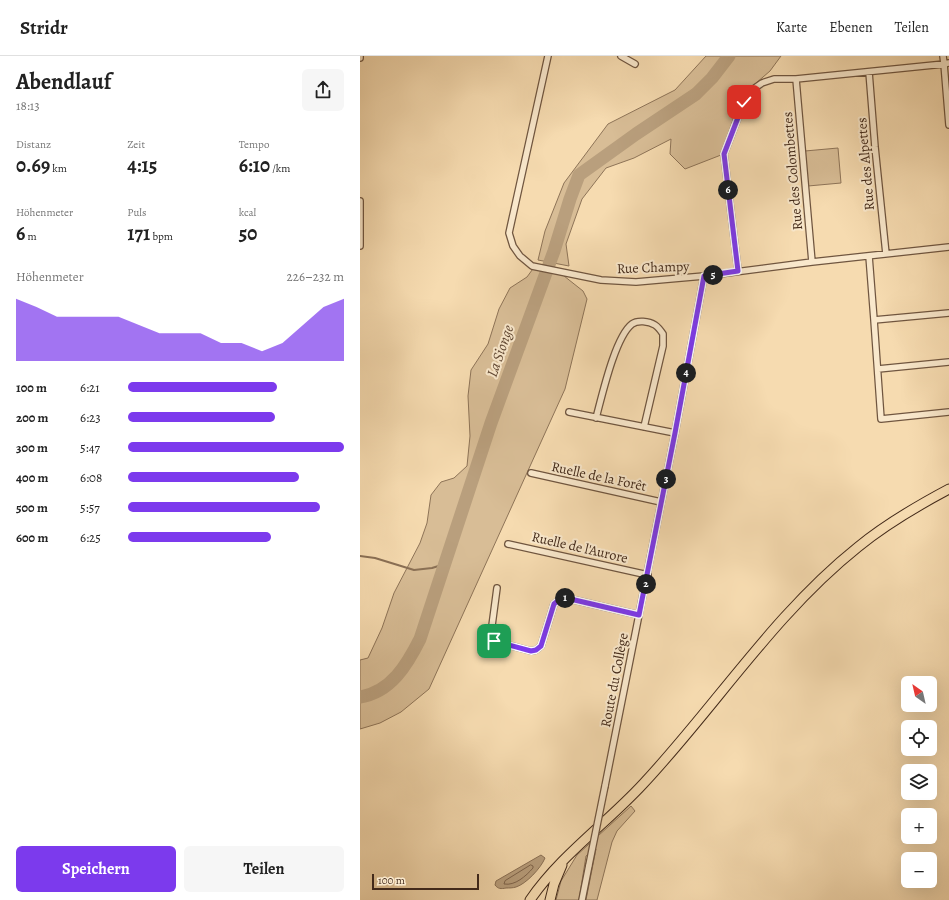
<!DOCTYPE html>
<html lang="de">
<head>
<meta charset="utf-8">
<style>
	body { margin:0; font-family:Alegreya,serif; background:#f6f6f6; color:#222; height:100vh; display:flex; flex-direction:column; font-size:15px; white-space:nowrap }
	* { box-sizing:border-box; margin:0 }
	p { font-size:13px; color:#767676 }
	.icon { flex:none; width:22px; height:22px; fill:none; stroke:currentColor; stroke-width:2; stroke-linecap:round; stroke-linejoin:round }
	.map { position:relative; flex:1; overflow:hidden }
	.details { display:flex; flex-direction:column; background:#fff; width:360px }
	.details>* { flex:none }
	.needle { width:26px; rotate:326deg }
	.fabs { position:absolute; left:541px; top:620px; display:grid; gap:8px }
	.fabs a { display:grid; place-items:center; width:36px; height:36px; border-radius:6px; background:#fff; box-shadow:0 4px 16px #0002; font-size:20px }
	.scale { position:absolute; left:12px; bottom:10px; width:107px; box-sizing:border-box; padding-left:4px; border:2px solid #432a1a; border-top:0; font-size:11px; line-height:14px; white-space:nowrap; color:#432a1a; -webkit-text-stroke:3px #f9e8cc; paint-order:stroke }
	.pin { position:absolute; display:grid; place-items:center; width:34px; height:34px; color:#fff; margin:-17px; border-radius:8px; box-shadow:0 2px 6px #0006 }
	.km { position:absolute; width:20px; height:20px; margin:-10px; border-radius:50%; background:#222; color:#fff; font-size:11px; line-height:20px; text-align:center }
	.round { display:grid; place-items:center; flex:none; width:42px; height:42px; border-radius:6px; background:#f6f6f6 }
	.headline { display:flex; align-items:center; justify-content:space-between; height:68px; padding:0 16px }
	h1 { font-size:22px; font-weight:600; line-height:30px }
	.stats { display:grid; grid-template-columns:repeat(3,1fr); gap:6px; height:68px; padding:4px 16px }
	.stats div { display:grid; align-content:center }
	.stats b { font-size:20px; font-weight:600 }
	.stats small { font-size:11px; font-weight:400 }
	.stats p { font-size:11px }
	.chart { height:112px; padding:8px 16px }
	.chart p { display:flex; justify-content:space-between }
	.chart svg { width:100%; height:72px; margin-top:4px; fill:#7c3aed; opacity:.7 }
	.cta { display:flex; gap:8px; margin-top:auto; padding:8px 16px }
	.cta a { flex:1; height:46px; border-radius:6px; background:#7c3aed; color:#fff; font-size:16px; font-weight:600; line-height:46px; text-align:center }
	.cta a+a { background:#f6f6f6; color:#222 }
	ul { padding:0 16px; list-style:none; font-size:13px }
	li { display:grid; grid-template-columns:64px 48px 1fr; align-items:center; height:30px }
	li i { height:10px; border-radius:5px; background:#7c3aed }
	header { display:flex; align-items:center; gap:24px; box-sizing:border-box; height:56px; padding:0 20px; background:#fff; border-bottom:1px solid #e0e0e0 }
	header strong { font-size:19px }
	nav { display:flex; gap:22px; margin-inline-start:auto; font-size:14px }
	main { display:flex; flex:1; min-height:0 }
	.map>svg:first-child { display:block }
</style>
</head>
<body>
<header>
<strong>Stridr</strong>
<nav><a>Karte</a><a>Ebenen</a><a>Teilen</a></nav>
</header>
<main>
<section class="details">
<div class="headline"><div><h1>Abendlauf</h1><p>18:13</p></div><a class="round"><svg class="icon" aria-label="share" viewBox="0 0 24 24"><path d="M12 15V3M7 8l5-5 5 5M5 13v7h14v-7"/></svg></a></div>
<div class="stats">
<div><p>Distanz</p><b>0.69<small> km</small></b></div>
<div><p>Zeit</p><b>4:15</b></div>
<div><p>Tempo</p><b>6:10<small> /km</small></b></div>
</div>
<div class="stats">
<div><p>Höhenmeter</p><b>6<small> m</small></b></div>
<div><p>Puls</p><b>171<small> bpm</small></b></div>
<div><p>kcal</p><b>50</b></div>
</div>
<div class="chart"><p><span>Höhenmeter</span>226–232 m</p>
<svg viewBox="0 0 160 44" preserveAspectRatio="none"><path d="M0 44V6L10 11L20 17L30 17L40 17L50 17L60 22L70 27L80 27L90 27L100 33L110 33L120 38L130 33L140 22L150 11L160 6V44z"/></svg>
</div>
<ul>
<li><b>100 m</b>6:21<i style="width:69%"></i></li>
<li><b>200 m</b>6:23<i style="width:68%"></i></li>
<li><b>300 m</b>5:47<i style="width:100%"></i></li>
<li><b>400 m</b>6:08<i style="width:79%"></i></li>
<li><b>500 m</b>5:57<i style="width:89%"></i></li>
<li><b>600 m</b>6:25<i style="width:66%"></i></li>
</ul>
<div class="cta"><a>Speichern</a><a>Teilen</a></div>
</section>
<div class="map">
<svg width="589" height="844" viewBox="0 0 589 844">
	<rect width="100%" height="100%" fill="#f6dbb0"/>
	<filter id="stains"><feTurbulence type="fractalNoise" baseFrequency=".005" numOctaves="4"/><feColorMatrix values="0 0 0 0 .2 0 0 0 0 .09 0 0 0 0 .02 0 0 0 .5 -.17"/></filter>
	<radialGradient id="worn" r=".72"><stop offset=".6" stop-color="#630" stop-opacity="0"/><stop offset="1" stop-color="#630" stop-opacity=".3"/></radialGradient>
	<!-- green -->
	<path fill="#d8bd96" stroke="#8e7458" d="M346,0H421L410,15L381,40L361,99L325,113L310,98L311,83L274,102L246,112L222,143L206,188L209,210L178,204L185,175L204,127L248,68L315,34Z
		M478,92L481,127L448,130L445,95Z
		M175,210L199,216L223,235L227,243L205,333L69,633L41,656L20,667L0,673V604L8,602L22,572L34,537L60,487L67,467L71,439L81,426L94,422L107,410L110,380L108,340L111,314L128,288L139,253L150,232L167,221Z
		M271,750L275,755L257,775L252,786L237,844H226L236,793L226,800L219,844H196L201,825L217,799Z"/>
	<!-- water -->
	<path fill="#b99f7d" stroke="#8a7055" d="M181,799L185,802C181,812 166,828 156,831C153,832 149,832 146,832C141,833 138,833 135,829L136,825Z"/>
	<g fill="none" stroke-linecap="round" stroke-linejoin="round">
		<!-- shore -->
		<path stroke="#7e644c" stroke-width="1" d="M171,809L173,810V812C166,820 155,830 144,828L145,825Z"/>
		<!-- stream -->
		<path stroke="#8a7055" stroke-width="2" d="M0,500L15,502L54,514L72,512L85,508"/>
		<!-- river -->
		<path stroke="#b99f7d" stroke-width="13" d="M0,641C31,636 47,609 60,583L131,367L194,195L210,143L219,119L276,78L336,38L352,22L369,0"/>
		<!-- minor casing -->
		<g stroke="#705640" stroke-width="8">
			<path id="minor" d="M188,0L149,177L153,190L160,200L172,210L241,224L276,226L344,220L452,206L589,191
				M261,0L275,8
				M0,2V0
				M589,7L584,8L589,69
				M509,16L515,91L526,198
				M436,23L452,206
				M0,145V190
				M509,200L514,264L589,257
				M378,215L364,98L384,46L392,34L402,27L414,23H436L584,8L583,0
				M514,264L521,363L589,356
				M518,313L589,306
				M209,356L315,377
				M236,362C242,340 255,281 272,268C277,264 289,265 295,269C298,271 301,275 303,278V290L284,371
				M171,417L301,446
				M148,488L288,519
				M137,532L131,577V582L134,585L171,595L176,594L181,590L194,548L200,543L206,542L279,559
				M245,730L315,377L344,220
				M222,844L229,809"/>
		</g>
		<!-- trunk casing -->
		<g stroke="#432a1a" stroke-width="11">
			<path id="trunk" d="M170,844C201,799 246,768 283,728C356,650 414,558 498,491C526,468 557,450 589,433
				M190,844L194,828L202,809"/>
		</g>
		<!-- minor -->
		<use href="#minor" stroke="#f9e8cc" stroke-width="5.5"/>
		<!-- trunk -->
		<use href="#trunk" stroke="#f6dbb0" stroke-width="9"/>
		<!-- minor-bridge casing -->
		<g stroke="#705640" stroke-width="8" stroke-linecap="butt">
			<path id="minor-bridge" d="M229,809L245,730"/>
		</g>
		<!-- minor-bridge -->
		<use href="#minor-bridge" stroke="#f9e8cc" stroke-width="5.5"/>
	</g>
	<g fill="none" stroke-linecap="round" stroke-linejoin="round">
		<!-- route casing -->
		<g stroke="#fff" stroke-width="8">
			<path id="route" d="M134,585L171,595L176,594L181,590L194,548L200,543L206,542L279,559L315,377L344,220L378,215L364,98L384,46"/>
		</g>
		<!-- route -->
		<use href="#route" stroke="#7c3aed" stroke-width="5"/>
	</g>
	<g text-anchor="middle" stroke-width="4" stroke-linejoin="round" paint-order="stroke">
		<!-- street labels -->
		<g font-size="14" fill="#432a1a" stroke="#f9e8cc">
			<text transform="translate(505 108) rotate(-95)" y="5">Rue des Alpettes</text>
			<text transform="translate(432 115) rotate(-95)" y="5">Rue des Colombettes</text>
			<text transform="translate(293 211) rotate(-2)" y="5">Rue Champy</text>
			<text transform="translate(239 420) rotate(12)" y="5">Ruelle de la Forêt</text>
			<text transform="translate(220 491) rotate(13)" y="5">Ruelle de l'Aurore</text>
			<text transform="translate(254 624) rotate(-79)" y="5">Route du Collège</text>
		</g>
		<!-- water labels -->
		<g font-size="15" font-style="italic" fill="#604733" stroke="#f9e8cc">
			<text transform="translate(140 295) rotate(-71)" y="5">La Sionge</text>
		</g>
	</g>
	<rect width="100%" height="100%" filter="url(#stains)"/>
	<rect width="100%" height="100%" fill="url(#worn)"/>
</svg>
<div class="fabs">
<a><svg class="needle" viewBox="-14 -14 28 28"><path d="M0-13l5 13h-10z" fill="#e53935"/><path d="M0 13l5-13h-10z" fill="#767676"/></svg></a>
<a><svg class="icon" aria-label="locate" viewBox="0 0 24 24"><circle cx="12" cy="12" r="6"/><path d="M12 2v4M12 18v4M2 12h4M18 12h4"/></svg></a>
<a><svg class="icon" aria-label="layers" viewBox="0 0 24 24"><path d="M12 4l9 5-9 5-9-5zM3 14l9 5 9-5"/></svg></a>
<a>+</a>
<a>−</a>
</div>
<div class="scale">100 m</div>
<div class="pin" style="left:134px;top:585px;background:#1e9e55"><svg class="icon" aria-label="arrive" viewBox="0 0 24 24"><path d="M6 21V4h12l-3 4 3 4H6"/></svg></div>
<div class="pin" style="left:384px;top:46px;background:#d93025"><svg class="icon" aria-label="check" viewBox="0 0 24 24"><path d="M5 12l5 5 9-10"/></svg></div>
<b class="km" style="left:205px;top:542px">1</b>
<b class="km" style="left:286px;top:528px">2</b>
<b class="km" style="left:306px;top:423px">3</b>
<b class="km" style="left:326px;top:317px">4</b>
<b class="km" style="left:353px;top:219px">5</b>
<b class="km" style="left:368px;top:134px">6</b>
</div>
</main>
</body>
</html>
